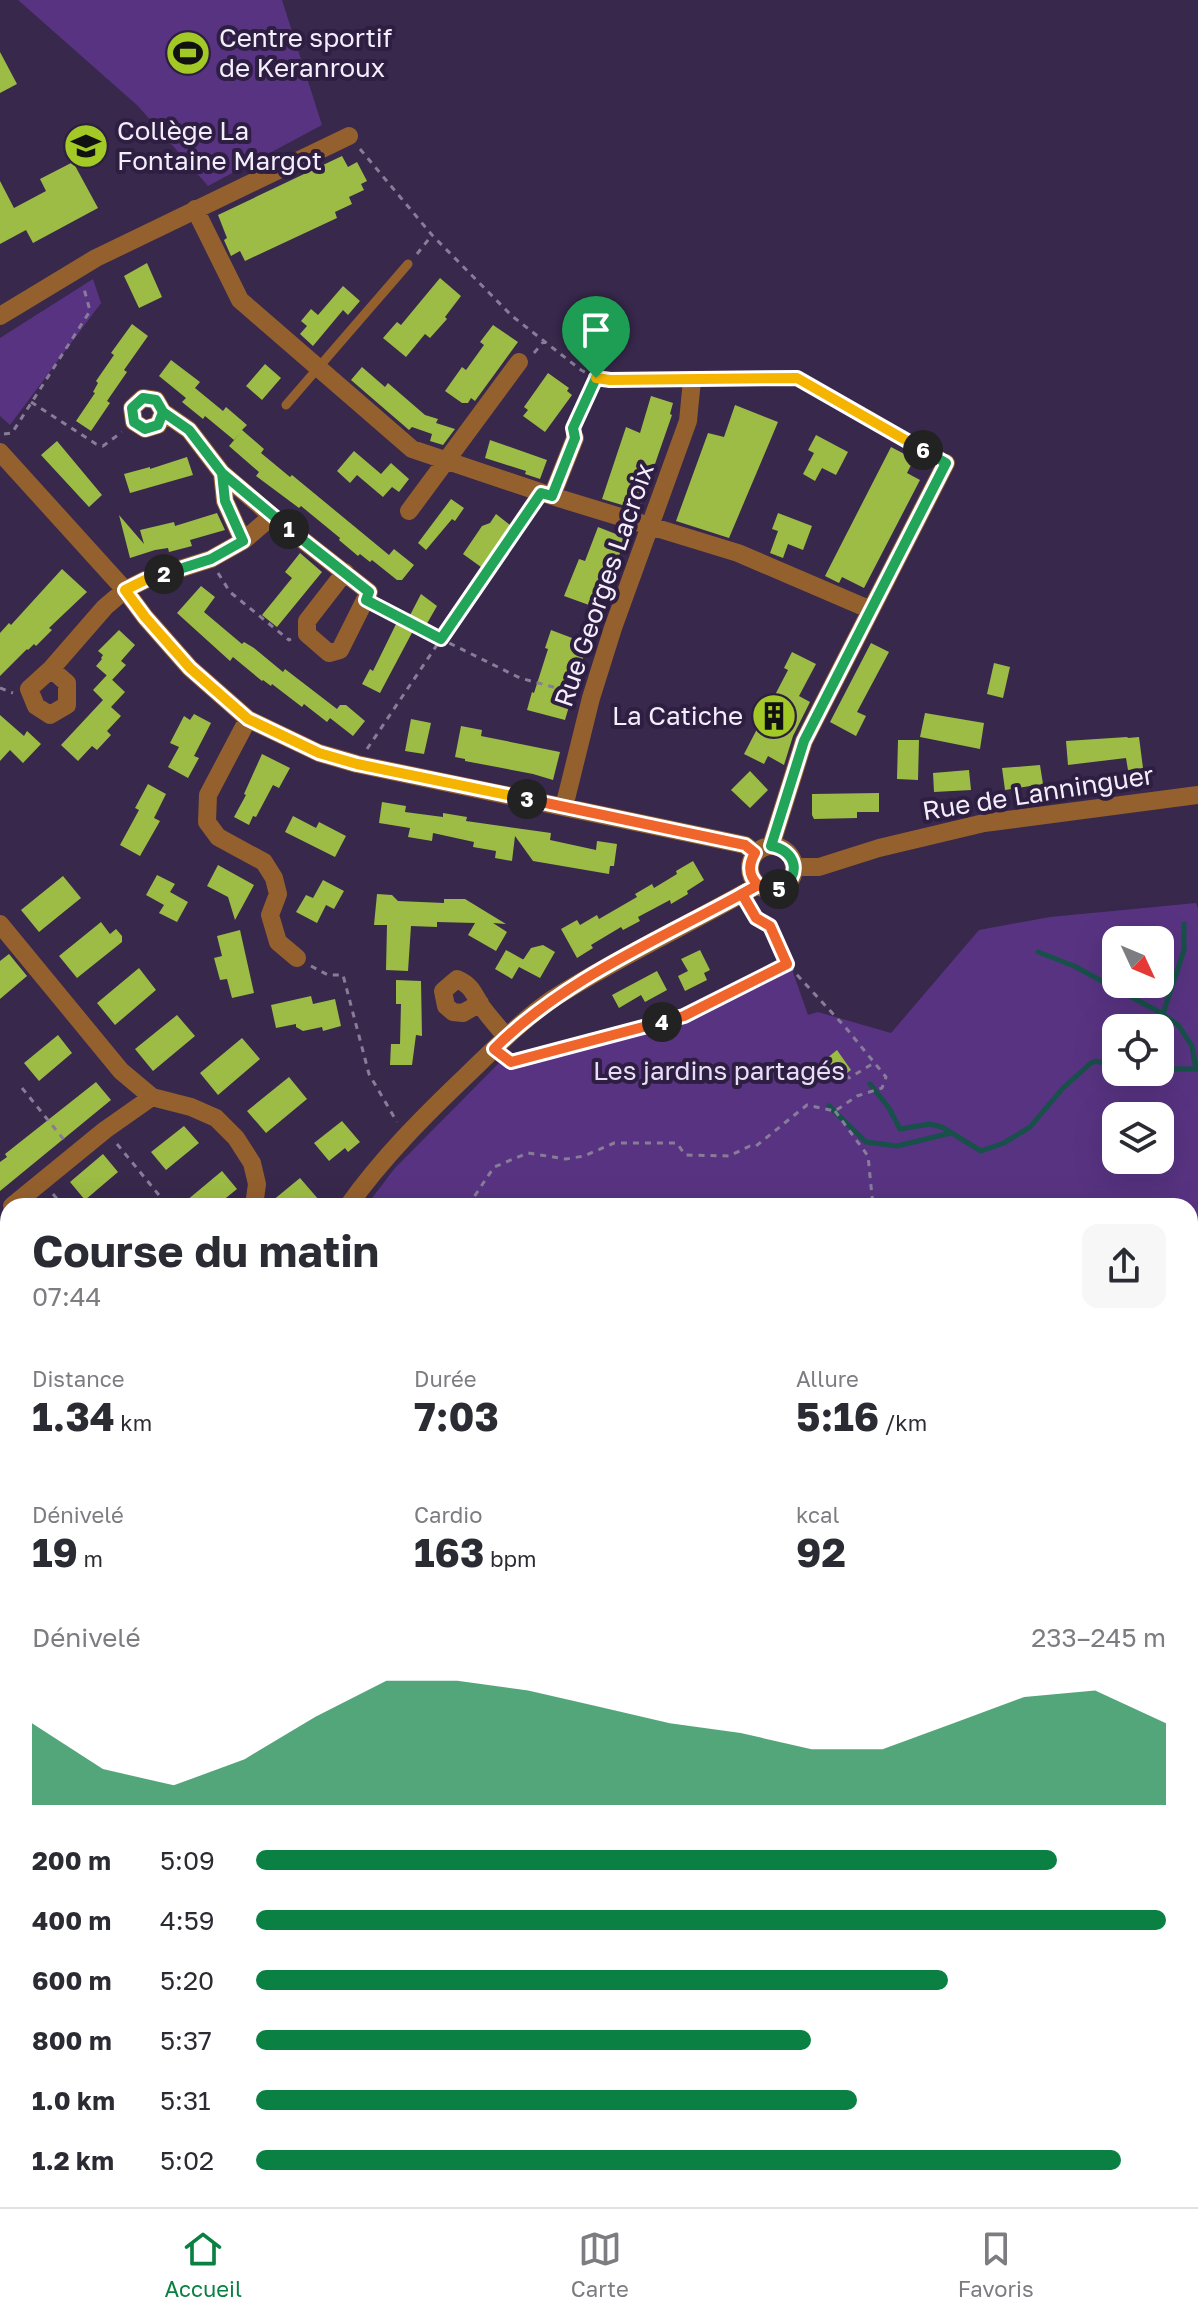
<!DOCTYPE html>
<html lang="fr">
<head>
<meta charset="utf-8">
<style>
	body { margin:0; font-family:"Golos Text",sans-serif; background:#f7f7f7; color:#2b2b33; height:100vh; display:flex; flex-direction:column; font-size:30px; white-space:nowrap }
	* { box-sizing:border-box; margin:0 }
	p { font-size:26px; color:#7c7c81 }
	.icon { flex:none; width:44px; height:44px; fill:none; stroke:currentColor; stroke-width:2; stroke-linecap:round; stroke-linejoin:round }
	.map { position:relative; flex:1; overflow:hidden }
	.side { position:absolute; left:0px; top:1198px; width:1198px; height:1010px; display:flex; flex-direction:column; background:#fff; border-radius:24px 24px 0 0; box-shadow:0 8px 32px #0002 }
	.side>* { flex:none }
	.needle { width:52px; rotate:134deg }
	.tools { position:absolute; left:1102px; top:926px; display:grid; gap:16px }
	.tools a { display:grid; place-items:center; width:72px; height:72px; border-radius:16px; background:#fff; box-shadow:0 8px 32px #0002; font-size:40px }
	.pin { position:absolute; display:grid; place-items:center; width:68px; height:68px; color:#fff; margin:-82px -34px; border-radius:50% 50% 50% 0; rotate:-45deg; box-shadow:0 0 8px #0007 }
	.pin .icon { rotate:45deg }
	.km { position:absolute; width:40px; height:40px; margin:-20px; border-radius:50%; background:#222; color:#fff; font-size:22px; line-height:40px; text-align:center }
	.round { display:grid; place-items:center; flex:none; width:84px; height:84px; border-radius:16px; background:#f7f7f7 }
	.overview { display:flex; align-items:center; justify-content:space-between; height:136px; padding:0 32px }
	h1 { font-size:44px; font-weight:700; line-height:60px }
	.figures { display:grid; grid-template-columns:repeat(3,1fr); gap:12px; height:136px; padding:8px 32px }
	.figures div { display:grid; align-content:center }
	.figures b { font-size:40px; font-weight:700 }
	.figures small { font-size:22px; font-weight:400 }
	.figures p { font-size:22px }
	.chart { height:224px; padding:16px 32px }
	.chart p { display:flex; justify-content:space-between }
	.chart svg { width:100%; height:144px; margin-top:8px; fill:#0b8043; opacity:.7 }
	ul { padding:0 32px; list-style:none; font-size:26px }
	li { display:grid; grid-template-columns:128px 96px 1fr; align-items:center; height:60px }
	li i { height:20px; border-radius:10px; background:#0b8043 }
	.dock { display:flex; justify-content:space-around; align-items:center; height:112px; border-top:2px solid #e1e1e2; background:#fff; font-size:22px; color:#7c7c81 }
	.dock a { display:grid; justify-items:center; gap:4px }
	.dock .current { color:#0b8043 }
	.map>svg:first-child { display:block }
</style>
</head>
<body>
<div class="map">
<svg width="1198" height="2207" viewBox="0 0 1198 2207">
	<rect width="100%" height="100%" fill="#38284c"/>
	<!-- green -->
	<path fill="#583382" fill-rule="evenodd" d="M18,0H282L322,125L208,186L138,106Z
		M93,279L101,303L10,425L0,416V338Z
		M1196,903L1198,908V1257H1190V1206H366L395,1168L501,1061L684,1012L789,961L808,1015L818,1012L891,1033L979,930L1050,917ZM1116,940H1160V984H1116ZM1116,1028H1160V1072H1116ZM1116,1116H1160V1160H1116Z
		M0,2151L8,2155V2200H20L16,2207L0,2201Z"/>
	<!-- forest -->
	<path fill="#6e42a1" d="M533,2200H592L584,2207H528Z
		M922,2200H1029L1021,2207H920Z"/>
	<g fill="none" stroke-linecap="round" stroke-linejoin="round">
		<!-- stream -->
		<path stroke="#175149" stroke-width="5" d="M1038,952L1074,966L1163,1014L1179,1026L1192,1046L1196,1069
			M1163,1014L1184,950V924
			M1123,1072L1141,1081L1174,1069H1197
			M870,1084L889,1108L900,1129L930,1124L942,1127L981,1151L1004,1143L1030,1127L1063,1088L1091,1063L1097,1061L1116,1068
			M829,1106L866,1142L897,1146L951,1133"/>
	</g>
	<!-- building -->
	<path fill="#9cbc45" d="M0,52L17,84L0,93Z
		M342,156L348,167L357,162L367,181L361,184L364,190L349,197L352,204L335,212L337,218L245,261L240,251L231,256L224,240L227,238L218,215Z
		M73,162L98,208L33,243L26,230L0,244V181L14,208L46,191L40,179Z
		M147,263L162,297L139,308L124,276Z
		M440,278L461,296L445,317L447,319L430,338L425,334L406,357L383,338L397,322L401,325Z
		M343,286L360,301L348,315L343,310L313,346L300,334L307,326L301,321L311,309L318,315Z
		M132,324L148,336L124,370L127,372L107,401L110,403L91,431L76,421L95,393L93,392L98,383L96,381L114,355L111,353Z
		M493,325L518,342L475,401L471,398L468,403H462L445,391L462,367L466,370L484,345L480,342Z
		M171,360L200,382L195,388L223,411L226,407L247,425L242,430L264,449L261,453L290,477L292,475L389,555L394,549L414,565L402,580H397L372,560L370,562L360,554L358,556L339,540L340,538L301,506L299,508L256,476L259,472L229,446L242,431L234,440L205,416L203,419L182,402L186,398L159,376Z
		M265,364L281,378L262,400L246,386Z
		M362,367L385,387L388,383L425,415L438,419L436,423L455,429L443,445L430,441L432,434L412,427L409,430L351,380Z
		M548,373L569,388L567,391L572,395L545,432L523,416L528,410L524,407Z
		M651,396L673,403L670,414L672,415L639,510L602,499L626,427L640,433Z
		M735,405L778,422L729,538L676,521L708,433L724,437Z
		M816,435L848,452L836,475L822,468L815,481L803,474L814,453L808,450Z
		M490,440L547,460L540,479L525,474L526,471L485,458Z
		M57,441L102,495L89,507L41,455Z
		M891,447L914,459L907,473L920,480L864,588L842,577L839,583L825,576Z
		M354,451L381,474L391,463L409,479L399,492L392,487L383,497L357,475L350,483L337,471Z
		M187,457L193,475L130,493L124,474L150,467V469Z
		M451,499L464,508L455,521L452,519L426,550L418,543Z
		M217,513L225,530L190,540L192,546L169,552L168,548L155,550L130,558L119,515L144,544L140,530L174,522L175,526Z
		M778,513L812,526L803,550L788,544L783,558L770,553L778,531L772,529Z
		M496,514L510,525L503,535L507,538L490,563L486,560L481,567L463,554L482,526L490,523Z
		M598,527L626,538L603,595L605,596L600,609L564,596L579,559L585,561Z
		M300,553L322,572L277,627L262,615L292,578L285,572Z
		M62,569L87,592L49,628L52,630L36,646L34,644L28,650L27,649L0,676V633L9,623L11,625Z
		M201,586L215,597L204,612L242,644L244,642L254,648L283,672L285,669L337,709L327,722L304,704L302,707L272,684L271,686L263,680L262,681L233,657L230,661L177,613Z
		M421,594L437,606L425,627L408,619Z
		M398,620L414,629L380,693L362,684L370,669L373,671Z
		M119,630L135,645L121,661L126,665L112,680L96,666L102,659L101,658L103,655L98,651Z
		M551,630L588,644L567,702L570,703L565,720L527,710L532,692L534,693L548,649L545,648Z
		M871,643L889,652L857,712L866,716L856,736L830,722Z
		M792,652L816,664L799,696L810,702L793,736L784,765L768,756L764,764L744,754L788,670L784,668Z
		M994,663L1010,667L1003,698L987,694Z
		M107,675L125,692L111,707L121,716L107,731L111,735L97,750L92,746L78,761L61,745L103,700L93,690Z
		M340,705H346L365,721L353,736L330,718Z
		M925,713L984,723L980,749L920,737Z
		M194,714L211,723L194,756L199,758L188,778L168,767L179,747L170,743L184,716L190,720Z
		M0,715L24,736L27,731L41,744L23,763L10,750L0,761Z
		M411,719L431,723L424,754L405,751Z
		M461,726L482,730L481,736L560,752L553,780L533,774L465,761V759L455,757Z
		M1127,737L1128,738L1139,737L1143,768L1128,770L1126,758L1068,765L1066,741Z
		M898,740H919L918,780L897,779Z
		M262,754L290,768L279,788L273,785L256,817L253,816L249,825L234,817L246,795L244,794Z
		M1040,765L1043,784L1005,790L1002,768Z
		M969,770L971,790L934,792L933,773Z
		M750,771L768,790L750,808L731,790Z
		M148,784L166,794L154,818L160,821L140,856L120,845L139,810L135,808Z
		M879,793V812H857V818L814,819L812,815V794Z
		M382,802L406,806L405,812L443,817V813L467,817L466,821L551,833L550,840L596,850L597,841L617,844L614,866H610L609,874L533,861L515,836L512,861L495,858L496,851L473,847L474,842L433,833L432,841L408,837L410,828L379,823Z
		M293,816L316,828L319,822L346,836L335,857L285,832Z
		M693,861L704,880L687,891L688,894L671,904L670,900L638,917L640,921L623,930L621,927L591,945L593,948L577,958L561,929L577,920L580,925L597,915L599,919L637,897L635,894L652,884L654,888L677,874L676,871Z
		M218,865L254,885L235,920L228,897L207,886Z
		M157,875L175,884L170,892L188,902L177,922L159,913L164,905L146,895Z
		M63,876L81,898L39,932L21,910Z
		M323,880L344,891L334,909L326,905L317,923L296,912L306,895L313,898Z
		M377,894L392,895L398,901L444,903V899H465L506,924L493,923L507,932L496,951L468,935L475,923L437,922V927L411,926L408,971L386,970L387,925H374Z
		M101,922L110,934L116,929L122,936V942L77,978L59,956Z
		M240,930L254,993L232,998L227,979L220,980L214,958L222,956L217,936Z
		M543,945L555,952L540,978L519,967L512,979L495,969L506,950L524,960L521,963L531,948Z
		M700,950L710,970L704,973L707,980L685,991L678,976L688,971L681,959Z
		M9,954L27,976L0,999V961Z
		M139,968L156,990L115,1025L97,1003Z
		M657,971L667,990L645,1002L641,995L619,1008L612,995Z
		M396,980L421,981L422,1036L416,1035L412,1065H390L391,1044H400L401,1004H396Z
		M311,996L313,1004L335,999L341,1026L323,1031L322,1027L303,1031L296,1027V1024L276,1028L271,1005Z
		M177,1015L195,1036L153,1071L135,1049Z
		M58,1035L72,1053L39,1081L24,1063Z
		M242,1038L260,1059L218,1095L200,1073Z
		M837,1050L851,1070L840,1078L826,1059Z
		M289,1077L307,1099L266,1133L247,1111Z
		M96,1082L111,1100L0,1191V1162L7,1157L5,1154Z
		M342,1121L360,1142L348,1152L345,1148L329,1161L314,1143Z
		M184,1126L199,1143L166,1170L151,1152Z
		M103,1154L118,1172L85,1200L70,1182Z
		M222,1171L237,1189L216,1206H180Z
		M300,1178L319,1200L312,1206H266Z"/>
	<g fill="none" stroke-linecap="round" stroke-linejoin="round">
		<!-- path -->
		<path stroke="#887d98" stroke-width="3" stroke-dasharray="6 6" stroke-linecap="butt" d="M360,149L432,235L512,316L581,370L596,378L610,380H673
			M417,254L432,235
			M534,353L544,341
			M709,380L797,378L933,456
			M31,402L96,444L103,446L122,432
			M576,422L596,378
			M4,434L12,433L90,311L83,285
			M532,509L441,639L520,678L575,693
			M218,573L230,592L289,640L291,639
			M0,688L13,693
			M367,749L441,639L380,607
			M311,966L328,975H343L369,1074L397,1122
			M506,1059L511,1062L684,1016L787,964
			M846,1075L849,1078L874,1063
			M22,1088L65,1141
			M835,1111L868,1156L873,1206
			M117,1144L168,1206
			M53,1194L63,1206
			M468,1206L494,1167L528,1153L566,1159L584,1156L614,1143H677L685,1155L729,1156L750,1146H756L807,1105L835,1111L857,1096L882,1088L886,1077L846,1028L787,964L770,926L756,918L750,907
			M0,1253L8,1263
			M1190,1265L1198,1264
			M1190,1434L1198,1409
			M0,2025L8,2017
			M0,2132L8,2137
			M64,2200L70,2207"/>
		<!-- service -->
		<path stroke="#94602d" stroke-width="9" d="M286,405L408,264"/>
		<!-- minor -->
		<path stroke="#94602d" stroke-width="18" d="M195,209L240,300L412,449L552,496
			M0,316L96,258L349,136
			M163,412L158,425L145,429L134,422L132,408L143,398L156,400L163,412L189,430L222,473L272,516L369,592L340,650L329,653L307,634V621L345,572
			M575,438L552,496L738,553L871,610
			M0,452L125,590L145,617L190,668L248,719L319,753L357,764L745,845L755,853
			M222,473L225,501L243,541
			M409,511L519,362
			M51,669L67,683V705L50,715L36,706L29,689L51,669L105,607L125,590L145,580L211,559L243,541L272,516
			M248,719L208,795L207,822L218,837L264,862L274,878L278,894L270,915L278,942L297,958
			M564,807L591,698L613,628L688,421L692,380
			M750 868a22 22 0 1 1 44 0a22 22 0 1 1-44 0Z
			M771,846L804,741L946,463
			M794,867H819L879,848L984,823L1198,795
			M0,924L121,1071L152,1097L191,1107L216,1118L236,1138L252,1163L257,1184L254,1206
			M480,1003L463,1013L453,1012L446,1006L443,991L457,979C471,985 473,992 480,1004C487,1015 498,1026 506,1037
			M12,1206L105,1130L152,1097
			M348,1206C383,1157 424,1116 467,1075C495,1048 522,1020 554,998C620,956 690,924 758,885
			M1190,1370L1198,1344
			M0,1511L8,1506
			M1190,1659L1196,1638
			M0,1840H8
			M1190,1917L1198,1920
			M1190,2125L1198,2123
			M1190,2195H1198
			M121,2207L124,2200
			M898,2207L902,2200
			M1042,2207L1049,2200"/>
		<!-- tertiary -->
		<path stroke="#94602d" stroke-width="20" d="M1190,1961L1198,1962
			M611,2207L619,2200"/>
	</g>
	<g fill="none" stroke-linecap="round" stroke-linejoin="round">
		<!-- split-1 casing -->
		<g stroke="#fff" stroke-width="16">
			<path id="split-1" d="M289,529L369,592L366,600L441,639L541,493L552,496L575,438L573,428L596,378"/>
		</g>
		<!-- split-2 casing -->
		<g stroke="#fff" stroke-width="16">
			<path id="split-2" d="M164,574L211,559L243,541L225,501L222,473L189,430L163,412L156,400L143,398L132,408L134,422L145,429L158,425L163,412L189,430L222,473L289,529"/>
		</g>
		<!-- split-3 casing -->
		<g stroke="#fff" stroke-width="16">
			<path id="split-3" d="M164,574L145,580L125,590L145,617L190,668L248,719L319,753L357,764L527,799"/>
		</g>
		<!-- split-4 casing -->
		<g stroke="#fff" stroke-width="16">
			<path id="split-4" d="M527,799L745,845L755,853C748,865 748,875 758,885L742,894L756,918L770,926L787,964L684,1016L662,1022"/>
		</g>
		<!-- split-5 casing -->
		<g stroke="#fff" stroke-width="16">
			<path id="split-5" d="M662,1022L511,1062L494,1049C565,977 670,935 758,885L771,890L779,889"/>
		</g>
		<!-- split-6 casing -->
		<g stroke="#fff" stroke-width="16">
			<path id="split-6" d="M779,889C803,876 796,850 771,846L804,741L946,463L923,450"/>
		</g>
		<!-- split-7 casing -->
		<g stroke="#fff" stroke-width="16">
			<path id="split-7" d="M596,378L610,380L797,378L923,450"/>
		</g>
		<!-- split-1 -->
		<use href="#split-1" stroke="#22a559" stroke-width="10"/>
		<!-- split-2 -->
		<use href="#split-2" stroke="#22a559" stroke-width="10"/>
		<!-- split-3 -->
		<use href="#split-3" stroke="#f5b400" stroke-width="10"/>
		<!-- split-4 -->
		<use href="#split-4" stroke="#f0652b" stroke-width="10"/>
		<!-- split-5 -->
		<use href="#split-5" stroke="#f0652b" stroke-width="10"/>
		<!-- split-6 -->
		<use href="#split-6" stroke="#22a559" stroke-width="10"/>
		<!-- split-7 -->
		<use href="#split-7" stroke="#f5b400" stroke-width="10"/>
	</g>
	<!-- icons -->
	<defs>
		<g id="stadium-disc" transform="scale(2.3)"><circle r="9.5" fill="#a3c927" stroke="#2e1e41"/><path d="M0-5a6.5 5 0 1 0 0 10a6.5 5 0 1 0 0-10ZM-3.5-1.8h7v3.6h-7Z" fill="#111"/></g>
		<g id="school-disc" transform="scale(2.3)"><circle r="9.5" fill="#a3c927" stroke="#2e1e41"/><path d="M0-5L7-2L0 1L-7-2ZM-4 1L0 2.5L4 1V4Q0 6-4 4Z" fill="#111"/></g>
		<g id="building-disc" transform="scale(2.3)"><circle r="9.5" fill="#a3c927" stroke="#2e1e41"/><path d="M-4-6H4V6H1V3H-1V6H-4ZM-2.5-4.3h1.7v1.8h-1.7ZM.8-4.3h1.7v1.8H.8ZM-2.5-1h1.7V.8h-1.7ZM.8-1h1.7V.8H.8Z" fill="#111"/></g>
	</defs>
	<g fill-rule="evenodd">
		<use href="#stadium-disc" x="188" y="53"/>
		<use href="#school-disc" x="86" y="146"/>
		<use href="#building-disc" x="774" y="716"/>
	</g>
	<g text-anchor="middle" stroke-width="8" stroke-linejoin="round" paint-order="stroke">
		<!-- poi labels -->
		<g font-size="26" fill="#f3eefc" stroke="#2e1e41" text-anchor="start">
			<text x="219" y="47">Centre sportif<tspan x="219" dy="30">de Keranroux</tspan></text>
			<text x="117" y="140">Collège La<tspan x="117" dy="30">Fontaine Margot</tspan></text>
			<text x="743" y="725" text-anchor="end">La Catiche</text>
		</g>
		<!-- street labels -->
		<g font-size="26" fill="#f3eefc" stroke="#2e1e41">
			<text transform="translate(604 585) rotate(-71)" y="9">Rue Georges Lacroix</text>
			<text transform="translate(1038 793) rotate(-9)" y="9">Rue de Lanninguer</text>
		</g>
		<!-- park labels -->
		<g font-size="26" fill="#e8def8" stroke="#2e1e41">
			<text x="719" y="1080">Les jardins partagés</text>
		</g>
	</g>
</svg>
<div class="tools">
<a><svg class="needle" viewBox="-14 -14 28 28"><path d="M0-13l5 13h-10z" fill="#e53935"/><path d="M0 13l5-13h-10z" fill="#7c7c81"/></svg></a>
<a><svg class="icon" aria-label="locate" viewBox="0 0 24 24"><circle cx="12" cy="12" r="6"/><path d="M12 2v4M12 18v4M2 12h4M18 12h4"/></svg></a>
<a><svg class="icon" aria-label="layers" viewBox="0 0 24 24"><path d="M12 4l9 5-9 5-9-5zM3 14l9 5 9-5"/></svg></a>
</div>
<div class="pin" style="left:596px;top:378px;background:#1e9e55"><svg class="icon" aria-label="arrive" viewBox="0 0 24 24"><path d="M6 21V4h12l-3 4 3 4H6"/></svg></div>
<b class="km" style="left:289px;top:529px">1</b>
<b class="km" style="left:164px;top:574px">2</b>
<b class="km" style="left:527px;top:799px">3</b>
<b class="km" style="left:662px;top:1022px">4</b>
<b class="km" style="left:779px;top:889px">5</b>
<b class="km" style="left:923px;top:450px">6</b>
<section class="side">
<div class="overview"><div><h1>Course du matin</h1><p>07:44</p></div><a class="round"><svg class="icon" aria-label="share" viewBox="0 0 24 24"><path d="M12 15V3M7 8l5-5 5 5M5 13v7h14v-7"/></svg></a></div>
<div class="figures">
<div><p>Distance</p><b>1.34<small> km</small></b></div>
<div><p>Durée</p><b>7:03</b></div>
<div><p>Allure</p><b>5:16<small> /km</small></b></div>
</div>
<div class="figures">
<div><p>Dénivelé</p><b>19<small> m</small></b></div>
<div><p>Cardio</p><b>163<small> bpm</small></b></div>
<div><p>kcal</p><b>92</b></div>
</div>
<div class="chart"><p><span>Dénivelé</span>233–245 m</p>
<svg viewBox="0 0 160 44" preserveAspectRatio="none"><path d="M0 44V19L10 33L20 38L30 30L40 17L50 6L60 6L70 9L80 14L90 19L100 22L110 27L120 27L130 19L140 11L150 9L160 19V44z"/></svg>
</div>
<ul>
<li><b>200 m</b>5:09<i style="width:88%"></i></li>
<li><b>400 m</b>4:59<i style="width:100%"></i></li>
<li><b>600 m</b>5:20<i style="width:76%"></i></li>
<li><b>800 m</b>5:37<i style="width:61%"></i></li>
<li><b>1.0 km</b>5:31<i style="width:66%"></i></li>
<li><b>1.2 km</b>5:02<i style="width:95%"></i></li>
</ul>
</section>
</div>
<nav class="dock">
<a class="current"><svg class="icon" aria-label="home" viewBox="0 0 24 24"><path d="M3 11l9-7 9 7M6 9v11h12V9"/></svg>Accueil</a>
<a><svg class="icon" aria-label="map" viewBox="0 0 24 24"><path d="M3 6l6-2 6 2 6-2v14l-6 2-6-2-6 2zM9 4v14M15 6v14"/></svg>Carte</a>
<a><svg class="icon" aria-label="saved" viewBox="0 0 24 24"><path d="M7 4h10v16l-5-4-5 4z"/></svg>Favoris</a>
</nav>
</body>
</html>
